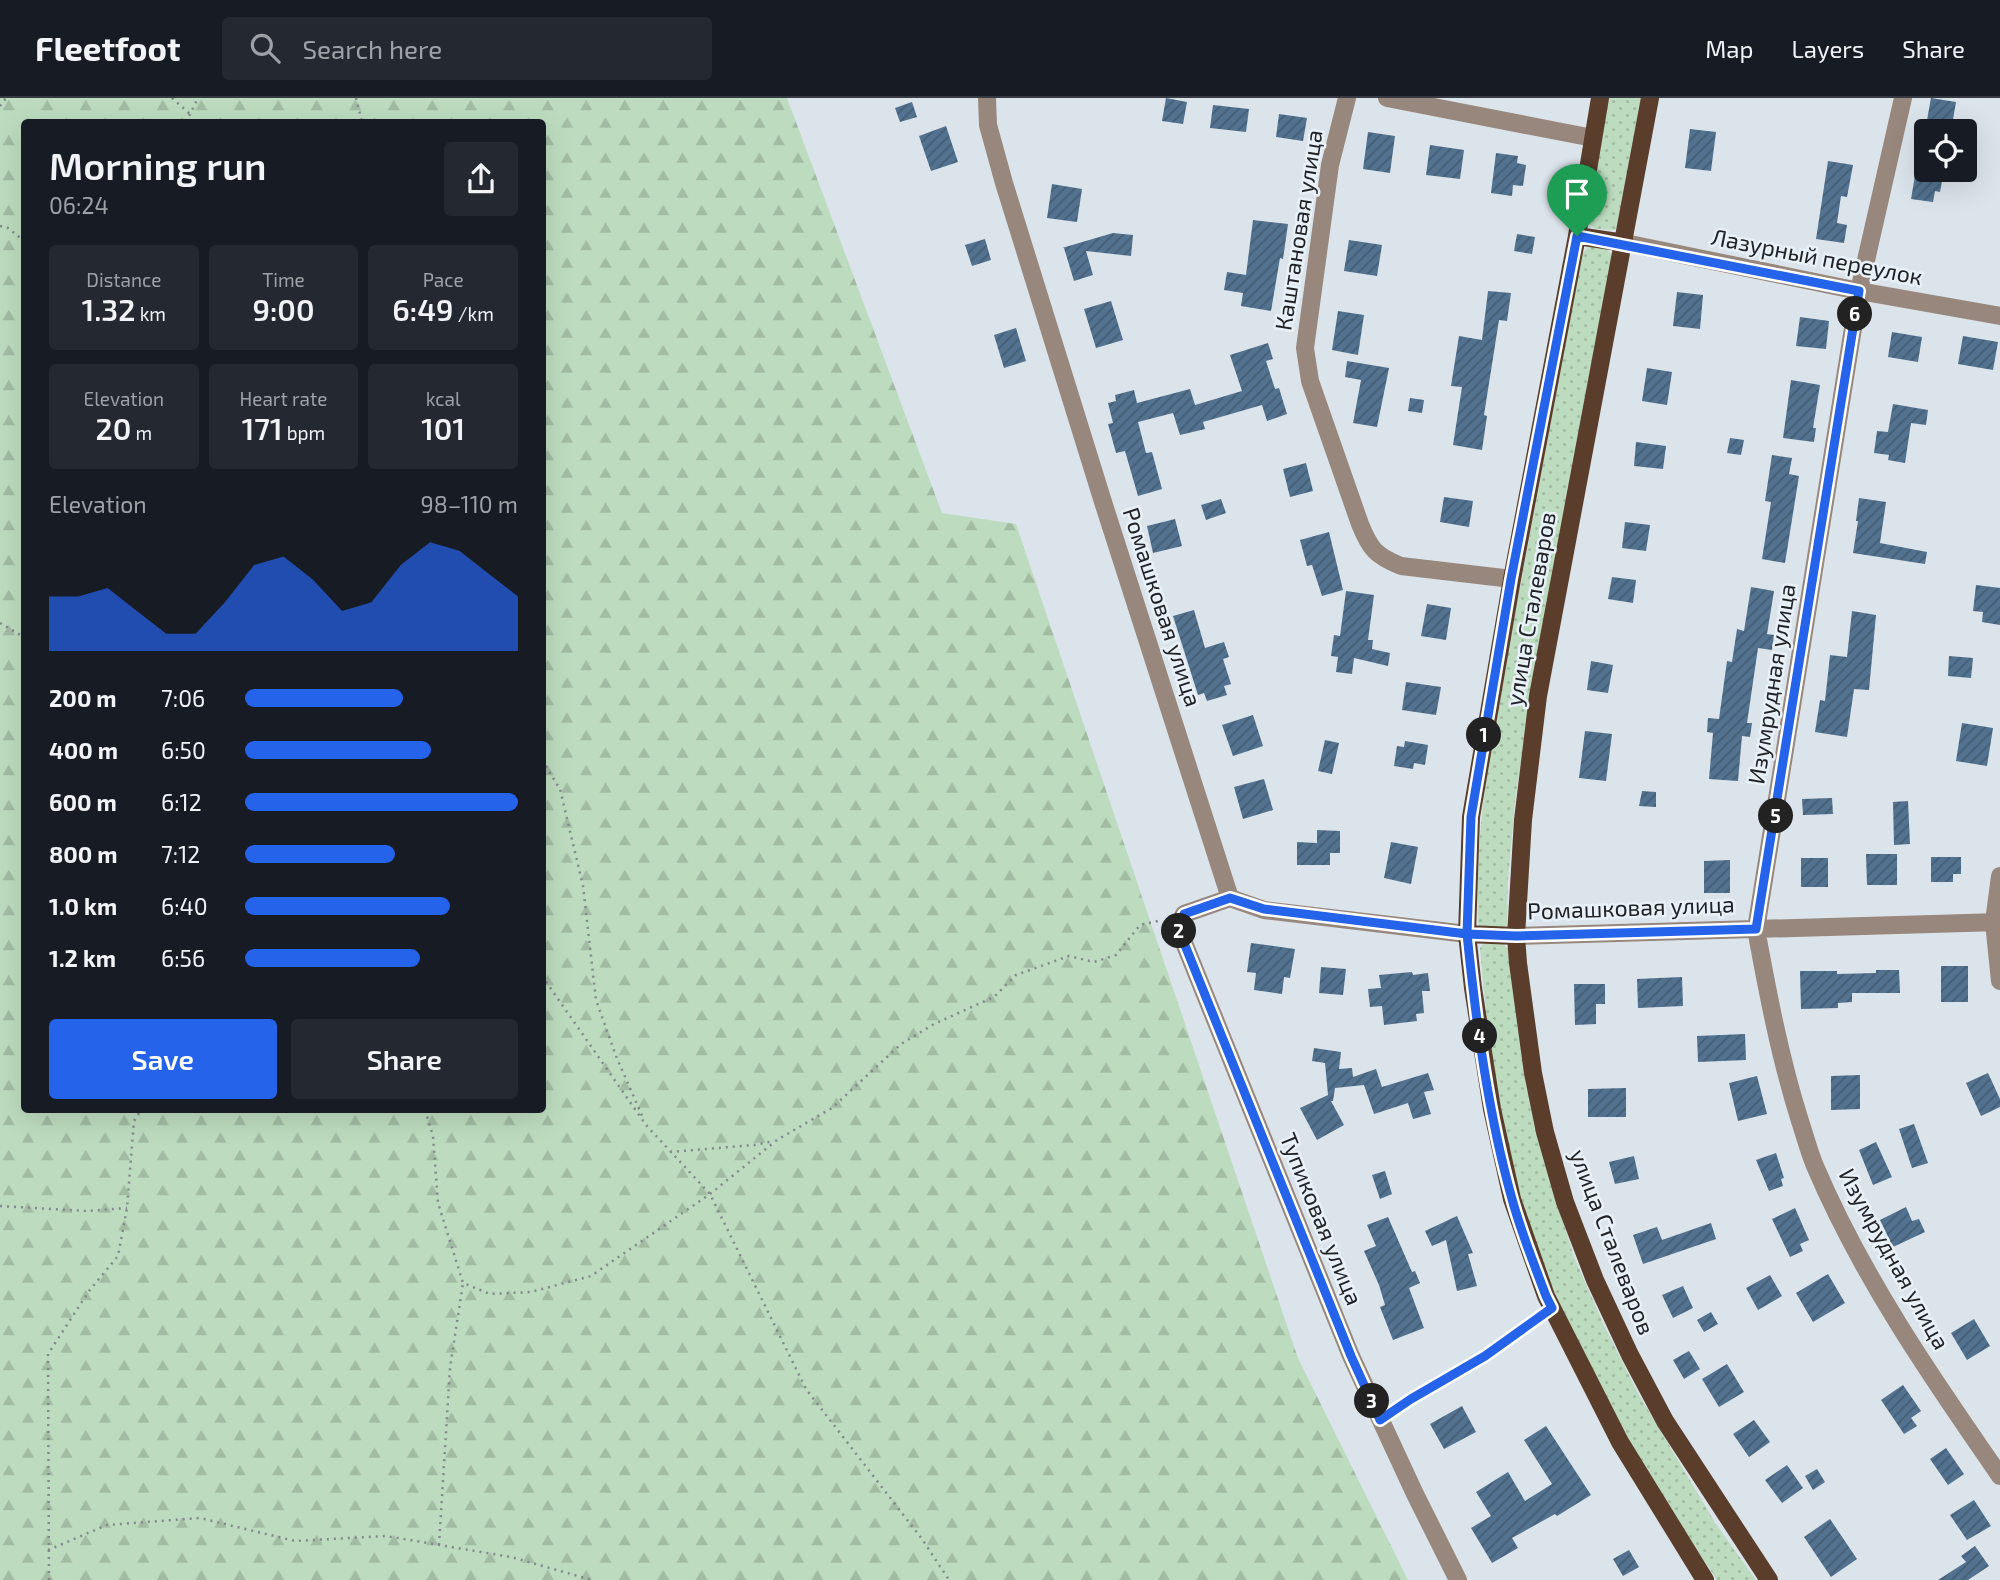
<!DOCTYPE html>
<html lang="en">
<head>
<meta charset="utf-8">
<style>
	body { margin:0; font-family:"Exo 2",sans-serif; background:#242831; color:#f1f3f6; height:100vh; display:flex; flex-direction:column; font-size:26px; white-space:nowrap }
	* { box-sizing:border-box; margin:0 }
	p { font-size:23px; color:#9ea1a6 }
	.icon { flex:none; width:38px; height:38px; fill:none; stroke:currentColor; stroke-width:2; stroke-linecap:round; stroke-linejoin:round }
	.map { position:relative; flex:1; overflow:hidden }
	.panel { position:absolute; left:21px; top:21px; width:525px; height:994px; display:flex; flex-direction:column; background:#171b24; border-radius:7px; box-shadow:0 7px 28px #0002 }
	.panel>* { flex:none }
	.fabs { position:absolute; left:1914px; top:21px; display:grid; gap:14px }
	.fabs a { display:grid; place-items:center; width:63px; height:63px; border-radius:7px; background:#171b24; box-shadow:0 7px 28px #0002; font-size:35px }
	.pin { position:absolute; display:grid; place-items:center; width:60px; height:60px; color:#fff; margin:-72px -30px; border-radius:50% 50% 50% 0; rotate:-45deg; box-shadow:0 0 7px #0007 }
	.pin .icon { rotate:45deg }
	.km { position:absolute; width:35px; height:35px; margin:-18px; border-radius:50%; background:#222; color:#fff; font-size:19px; line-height:35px; text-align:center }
	.round { display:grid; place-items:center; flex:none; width:74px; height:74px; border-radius:7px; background:#242831 }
	.headline { display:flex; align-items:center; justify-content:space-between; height:119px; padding:0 28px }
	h1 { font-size:38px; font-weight:600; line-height:52px }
	.metrics { display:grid; grid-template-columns:repeat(3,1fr); gap:10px; height:119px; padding:7px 28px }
	.metrics div { display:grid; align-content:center; border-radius:7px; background:#242831; text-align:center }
	.metrics b { font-size:30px; font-weight:600 }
	.metrics small { font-size:19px; font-weight:400 }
	.metrics p { font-size:19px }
	.chart { height:196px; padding:14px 28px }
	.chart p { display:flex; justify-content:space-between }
	.chart svg { width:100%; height:126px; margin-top:7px; fill:#2563eb; opacity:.7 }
	.button { display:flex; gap:14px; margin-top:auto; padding:14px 28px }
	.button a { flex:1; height:80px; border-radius:7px; background:#2563eb; color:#fff; font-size:28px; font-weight:600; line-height:80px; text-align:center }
	.button a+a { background:#242831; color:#f1f3f6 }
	ul { padding:0 28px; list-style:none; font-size:23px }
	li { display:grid; grid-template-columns:112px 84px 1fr; align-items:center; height:52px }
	li i { height:18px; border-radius:9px; background:#2563eb }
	header { display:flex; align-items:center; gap:42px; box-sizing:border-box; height:98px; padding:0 35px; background:#171b24; border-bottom:2px solid #363941 }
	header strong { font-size:33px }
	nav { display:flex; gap:38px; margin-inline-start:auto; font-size:24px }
	.search { width:490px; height:63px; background:#242831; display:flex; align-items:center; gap:18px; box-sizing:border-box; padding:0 24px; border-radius:7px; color:#9ea1a6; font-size:26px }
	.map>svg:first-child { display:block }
</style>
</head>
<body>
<header>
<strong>Fleetfoot</strong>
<div class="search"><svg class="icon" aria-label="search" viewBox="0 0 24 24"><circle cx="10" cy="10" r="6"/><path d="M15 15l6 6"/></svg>Search here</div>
<nav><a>Map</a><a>Layers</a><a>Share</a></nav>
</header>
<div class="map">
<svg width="2000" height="1482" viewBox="0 0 2000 1482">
	<defs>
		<pattern id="grass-dots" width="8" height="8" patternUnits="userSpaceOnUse" patternTransform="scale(1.75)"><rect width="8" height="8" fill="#bddcbf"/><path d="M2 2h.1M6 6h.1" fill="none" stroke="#a2bca4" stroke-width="1.8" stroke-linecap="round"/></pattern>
		<pattern id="forest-firs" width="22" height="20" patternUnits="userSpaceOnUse" patternTransform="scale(1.75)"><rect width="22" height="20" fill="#bddcbf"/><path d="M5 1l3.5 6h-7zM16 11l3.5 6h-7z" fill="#a2bca4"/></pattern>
		<pattern id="building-hatch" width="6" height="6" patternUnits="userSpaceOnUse" patternTransform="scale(1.75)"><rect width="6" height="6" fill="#52728f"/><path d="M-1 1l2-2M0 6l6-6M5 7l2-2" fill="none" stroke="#445d75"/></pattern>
	</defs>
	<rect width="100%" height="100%" fill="#dce4eb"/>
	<!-- grass -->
	<path fill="url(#grass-dots)" d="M1609,0H1643L1619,126L1615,132L1596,131L1590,127L1588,119Z
		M1591,146C1604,149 1610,149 1613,163L1534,578L1515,703L1508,782L1507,826L1502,834L1483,832L1478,825C1474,705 1501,590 1523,474C1543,368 1562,262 1582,156Z
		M1484,845H1502L1508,851L1526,986L1544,1063L1574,1159L1604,1227L1638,1295L1716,1426L1756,1482H1717C1635,1362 1545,1213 1512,1071C1495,998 1486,924 1480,850Z"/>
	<!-- forest -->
	<path fill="url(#forest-firs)" fill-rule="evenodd" d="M0,0H787L942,415L1016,426L1298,1260L1408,1482H0ZM24,24H542V1012H24Z"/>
	<!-- building -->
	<path fill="url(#building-hatch)" d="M1166,0L1187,4L1183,26L1162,23Z
		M1931,0L1956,4L1951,33H1925Z
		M912,4L917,19L900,24L895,10Z
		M1213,7L1249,11L1246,34L1210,30Z
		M1279,16L1307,20L1303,43L1276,39Z
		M946,28L958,64L931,73L919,38Z
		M1690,31L1716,34L1711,73L1685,70Z
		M1368,34L1395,38L1390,75L1363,71Z
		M1430,47L1464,52L1460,81L1426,77Z
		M1496,55L1518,58L1517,65L1526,67L1523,88L1513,87L1512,98L1491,95Z
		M1828,63L1853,67L1847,99L1841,98L1837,125L1847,127L1844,145L1816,141Z
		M1916,72H1944L1940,94L1935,93L1933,104L1911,101Z
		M1052,86L1082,91L1077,124L1047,120Z
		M1253,122L1288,126L1283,161L1280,160L1271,213L1241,208L1243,195L1224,192L1227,174L1246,177Z
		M1113,135L1133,137L1131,158L1086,153L1093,177L1074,183L1064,150H1062Z
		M1517,136L1535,139L1532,156L1514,153Z
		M985,141L991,162L972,168L965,147Z
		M1349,142L1382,147L1377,178L1344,173Z
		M1488,193L1511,195L1507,223L1499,222L1484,317L1487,318L1482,352L1453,347L1462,289L1451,288L1459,238L1482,242Z
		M1677,194L1703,197L1700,231L1673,228Z
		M1111,203L1123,242L1096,250L1084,211Z
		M1338,213L1364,217L1358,257L1332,252Z
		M1800,219L1829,223L1826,251L1796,248Z
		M1016,230L1026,263L1004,270L994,237Z
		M1892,234L1922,239L1918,264L1888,259Z
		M1963,238L1998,244L1993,272L1958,266Z
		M1268,245L1273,261L1266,263L1275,291L1279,290L1287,316L1267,323L1262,307L1203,324L1205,331L1180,337L1173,315L1138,324L1146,355L1152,354L1162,391L1138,398L1125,353L1116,355L1108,326L1113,325L1108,305L1116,303L1115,297L1134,292L1137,305L1190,291L1195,307L1242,293L1230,257Z
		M1347,263L1389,270L1377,329L1353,325L1361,282L1345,279Z
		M1647,270L1672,274L1667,307L1642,303Z
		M1791,282L1820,287L1813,330H1816L1814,344L1783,340Z
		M1410,300L1424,302L1422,315L1408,313Z
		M1893,306L1928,312L1926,327L1911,325L1905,365L1888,362L1889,357L1874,355L1877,333L1888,334Z
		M1730,340L1744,342L1741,357L1727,355Z
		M1636,344L1666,348L1663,371L1634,368Z
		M1772,357L1792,360L1789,376L1799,378L1785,465L1762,461L1771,404L1765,403Z
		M1306,365L1313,393L1290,399L1283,371Z
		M1444,399L1473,403L1469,429L1440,424Z
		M1859,400L1886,404L1880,445L1927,454L1925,466L1853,455L1858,423H1856Z
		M1221,401L1226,415L1206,422L1201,407Z
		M1175,421L1182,448L1153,455L1147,428Z
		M1625,424L1650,427L1646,453L1622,450Z
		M1329,434L1343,492L1322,498L1312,467L1307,468L1300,442Z
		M1612,479L1636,482L1633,505L1608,501Z
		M1976,487L2000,490V527L1982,524L1983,514L1973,513Z
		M1751,489L1774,493L1767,536L1774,537L1772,552L1758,550L1747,625H1752L1750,639L1742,638L1738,683L1709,681L1713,635L1707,634L1708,620L1719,621L1727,563L1732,564L1737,531L1744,533Z
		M1346,493L1374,497L1368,542H1373L1372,551L1390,555L1388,568L1354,560L1352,576L1336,574L1338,559L1331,558L1334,537L1340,538Z
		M1427,506L1451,510L1446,542L1421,538Z
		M1194,512L1205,550L1224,544L1229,559L1223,561L1231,586L1224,588L1227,597L1207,603L1204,595L1198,597L1173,518Z
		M1852,513L1876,517L1869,592L1854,591L1847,639L1815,634L1820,602L1825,603L1830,557L1847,559Z
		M1949,558L1973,560L1971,580L1948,578Z
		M1591,563L1613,567L1608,595L1587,592Z
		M1406,584L1441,589L1436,617L1402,612Z
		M1253,617L1263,648L1233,658L1222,627Z
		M1962,625L1993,630L1987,668L1956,663Z
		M1585,633L1612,636L1606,683L1579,680Z
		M1325,642L1339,645L1332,676L1318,673Z
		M1405,643L1428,647L1425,667L1414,665L1413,671L1394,668L1397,648L1404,649Z
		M1264,681L1273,712L1243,721L1234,689Z
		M1642,693L1656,694V709L1639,708Z
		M1832,700L1833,716L1803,717L1802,701Z
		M1908,703L1910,746L1894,747L1893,704Z
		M1317,732L1340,733V755H1330V767H1297V744L1317,745Z
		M1391,744L1418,749L1411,786L1384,780Z
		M1866,756H1897V787H1867Z
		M1931,759H1961V776H1953V784H1931Z
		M1801,760H1828V789H1801Z
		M1730,762V795H1704V763Z
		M1251,845L1295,851L1290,880L1284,879L1282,896L1254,892L1256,875L1247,874Z
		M1941,868H1968V904H1941Z
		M1321,869L1346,871L1343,897L1319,895Z
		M1876,872H1899L1900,895H1852V904L1838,905V910L1801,911L1800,873H1837V876L1876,875Z
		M1412,874L1413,877L1428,875L1430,893H1422L1424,915L1416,916L1417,923L1384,927L1382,908L1370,909L1368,891L1381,890L1379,877Z
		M1682,879L1683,908L1638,910L1637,881Z
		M1574,886H1605V906H1596V926L1575,927Z
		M1745,936L1746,962L1698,964L1697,938Z
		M1314,950L1341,954L1339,971L1352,970L1353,979L1376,971L1382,989L1428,975L1434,992L1424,994L1431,1016L1413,1021L1408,1005L1374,1016L1364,987L1335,990L1333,1003H1331L1344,1027L1317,1042L1300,1010L1328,997L1325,965L1312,963Z
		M1988,975L2000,1001V1009L1981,1018L1966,985Z
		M1860,977V1011L1831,1012V978Z
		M1757,978L1767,1016L1738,1023L1729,985Z
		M1626,990V1019H1588V991Z
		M1914,1026L1928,1065L1912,1070L1899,1031Z
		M1876,1044L1892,1079L1873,1087L1859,1052Z
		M1776,1055L1784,1080L1781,1081L1783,1088L1769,1093L1756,1062Z
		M1634,1058L1639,1081L1615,1086L1609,1064Z
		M1385,1073L1392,1096L1380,1101L1372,1077Z
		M1906,1109L1912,1123L1919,1121L1925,1134L1893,1149L1880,1122Z
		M1795,1110L1809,1142L1800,1146L1803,1153L1790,1159L1772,1121Z
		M1457,1118L1473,1155L1468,1156L1477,1188L1457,1193L1446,1142L1432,1148L1425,1133Z
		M1388,1119L1412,1174L1415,1173L1420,1185L1409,1190L1424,1230L1393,1242L1380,1209L1385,1207L1379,1187L1364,1153L1376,1148L1367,1127Z
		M1711,1125L1716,1141L1643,1166L1633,1137L1657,1129L1662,1142Z
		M1828,1176L1845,1205L1813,1224L1796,1195Z
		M1770,1177L1782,1198L1758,1212L1746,1190Z
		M1683,1188L1693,1210L1673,1220L1662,1197Z
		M1711,1214L1718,1226L1704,1234L1697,1222Z
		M1974,1221L1990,1248L1967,1262L1951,1235Z
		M1689,1253L1700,1271L1684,1281L1673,1262Z
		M1727,1266L1744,1294L1719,1309L1702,1281Z
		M1903,1287L1921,1313L1911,1320L1917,1328L1904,1336L1881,1302Z
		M1462,1308L1476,1334L1444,1351L1430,1326Z
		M1754,1322L1770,1344L1749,1359L1733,1336Z
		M1546,1328L1591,1397L1557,1418L1555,1416L1512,1440L1518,1450L1492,1465L1471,1430L1491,1418L1476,1394L1508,1374L1525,1403L1552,1386L1524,1342Z
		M1946,1350L1964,1376L1948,1387L1930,1361Z
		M1787,1367L1803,1390L1782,1405L1765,1382Z
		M1817,1371L1825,1384L1813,1392L1805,1378Z
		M1974,1402L1991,1428L1967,1442L1950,1417Z
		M1830,1421L1857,1461L1831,1479L1804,1439Z
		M1975,1448L1989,1468L1968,1482H1938L1966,1464L1961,1458Z
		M1629,1452L1639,1469L1623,1478L1613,1461Z"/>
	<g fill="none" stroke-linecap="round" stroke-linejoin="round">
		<!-- path -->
		<path stroke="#82878c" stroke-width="2.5" stroke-dasharray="2 5" stroke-linecap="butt" d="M172,0L190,16
			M356,0L362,24
			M0,8L6,0
			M186,24L198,0
			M0,128L8,130L24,143
			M0,525L24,539
			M542,662L560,691L583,788L596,902L616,958L643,1020
			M542,878L646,1027L710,1096L806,1291L922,1441L949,1482
			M425,1012L433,1038L438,1105L463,1185L490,1196L531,1194L591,1178L710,1096L777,1042L832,1010L901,946L934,926L994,899L1016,877L1069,858L1094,864L1116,857L1140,827L1162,822
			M670,1054L754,1047L774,1043
			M0,1108L86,1113L127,1110
			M1395,1312L1485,1258L1539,1220
			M439,1447L450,1270L463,1185
			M48,1452L107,1427L200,1420L295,1443L386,1438L511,1459L592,1482
			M49,1482L48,1256L89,1193L118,1158L127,1110L134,1023L141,1012"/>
		<!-- minor -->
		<path stroke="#98877c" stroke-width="18" d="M987,0L988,27L1004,85L1104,407L1230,800
			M1347,0L1330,67L1305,250L1310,283L1360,426C1370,451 1376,458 1401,468L1512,481
			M1387,0L1593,40
			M1903,0L1859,193L1756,831C1768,896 1780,960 1800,1023C1805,1038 1809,1054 1815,1068C1862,1179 1932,1280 2000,1378
			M1625,145L1859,193L2000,218
			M2000,778L1994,824L2000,883
			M1230,800L1184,816L1178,830L1351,1258L1415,1396L1458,1482
			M1230,800L1264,812L1467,836
			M1516,838L2000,824"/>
		<!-- major -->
		<path stroke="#5a3d2b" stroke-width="18" d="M1600,0L1577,138L1512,481L1471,719L1467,836L1473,890L1492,1011L1512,1101L1546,1198L1620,1344L1705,1482
			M1650,0L1538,598L1523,722L1516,838L1518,865L1533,975L1545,1034L1565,1104L1595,1182L1630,1257L1665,1323L1769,1482
			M1577,138L1625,145
			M1467,836L1516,838"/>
	</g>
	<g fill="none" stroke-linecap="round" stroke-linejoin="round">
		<!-- route casing -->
		<g stroke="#fff" stroke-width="14">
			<path id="route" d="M1577,138L1511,481L1471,719L1467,836L1264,811L1230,800L1184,816L1178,830L1351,1258L1380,1322L1411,1301L1485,1258L1552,1210L1546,1198C1534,1166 1521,1134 1512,1101C1488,1015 1476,924 1467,836L1516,838L1756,831L1859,193L1577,138"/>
		</g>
		<!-- route -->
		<use href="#route" stroke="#2563eb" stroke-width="9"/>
	</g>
	<g text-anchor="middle" stroke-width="5" stroke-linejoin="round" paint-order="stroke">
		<!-- street labels -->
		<g font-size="23" fill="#202225" stroke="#e9f1f8">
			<text transform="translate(1299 132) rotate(-81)" y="8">Каштановая улица</text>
			<text transform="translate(1817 159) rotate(11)" y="8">Лазурный переулок</text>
			<text transform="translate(1162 509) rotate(72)" y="8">Ромашковая улица</text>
			<text transform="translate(1531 511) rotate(-80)" y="8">улица Сталеваров</text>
			<text transform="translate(1772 586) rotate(-81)" y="8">Изумрудная улица</text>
			<text transform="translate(1631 810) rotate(-2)" y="8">Ромашковая улица</text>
			<text transform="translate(1321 1121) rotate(68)" y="8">Тупиковая улица</text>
			<text transform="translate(1612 1144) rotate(69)" y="8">улица Сталеваров</text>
			<text transform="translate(1894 1161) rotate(61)" y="8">Изумрудная улица</text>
		</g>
	</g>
</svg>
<div class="fabs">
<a><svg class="icon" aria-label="locate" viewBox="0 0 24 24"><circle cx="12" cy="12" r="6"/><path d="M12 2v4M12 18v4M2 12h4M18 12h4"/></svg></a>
</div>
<div class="pin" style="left:1577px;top:138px;background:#1e9e55"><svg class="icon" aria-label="arrive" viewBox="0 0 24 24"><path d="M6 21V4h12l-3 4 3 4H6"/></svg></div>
<b class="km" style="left:1484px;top:637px">1</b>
<b class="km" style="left:1179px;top:833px">2</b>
<b class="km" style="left:1372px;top:1303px">3</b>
<b class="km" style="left:1480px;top:938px">4</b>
<b class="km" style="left:1776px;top:718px">5</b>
<b class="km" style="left:1855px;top:216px">6</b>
<section class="panel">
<div class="headline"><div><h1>Morning run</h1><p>06:24</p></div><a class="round"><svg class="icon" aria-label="share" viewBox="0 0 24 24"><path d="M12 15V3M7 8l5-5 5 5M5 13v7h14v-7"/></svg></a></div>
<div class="metrics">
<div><p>Distance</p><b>1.32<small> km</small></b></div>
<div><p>Time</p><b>9:00</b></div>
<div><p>Pace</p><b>6:49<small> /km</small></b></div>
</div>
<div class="metrics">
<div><p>Elevation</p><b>20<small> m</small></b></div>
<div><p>Heart rate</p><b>171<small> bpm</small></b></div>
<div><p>kcal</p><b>101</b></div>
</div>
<div class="chart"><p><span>Elevation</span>98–110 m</p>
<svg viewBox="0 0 160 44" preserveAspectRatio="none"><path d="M0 44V25L10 25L20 22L30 30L40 38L50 38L60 27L70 14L80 11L90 19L100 30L110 27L120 14L130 6L140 9L150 17L160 25V44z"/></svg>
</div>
<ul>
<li><b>200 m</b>7:06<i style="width:58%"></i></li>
<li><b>400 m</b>6:50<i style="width:68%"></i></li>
<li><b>600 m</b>6:12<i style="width:100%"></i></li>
<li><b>800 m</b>7:12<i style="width:55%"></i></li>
<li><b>1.0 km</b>6:40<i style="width:75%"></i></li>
<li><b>1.2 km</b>6:56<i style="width:64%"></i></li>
</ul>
<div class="button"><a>Save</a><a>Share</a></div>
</section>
</div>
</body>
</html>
